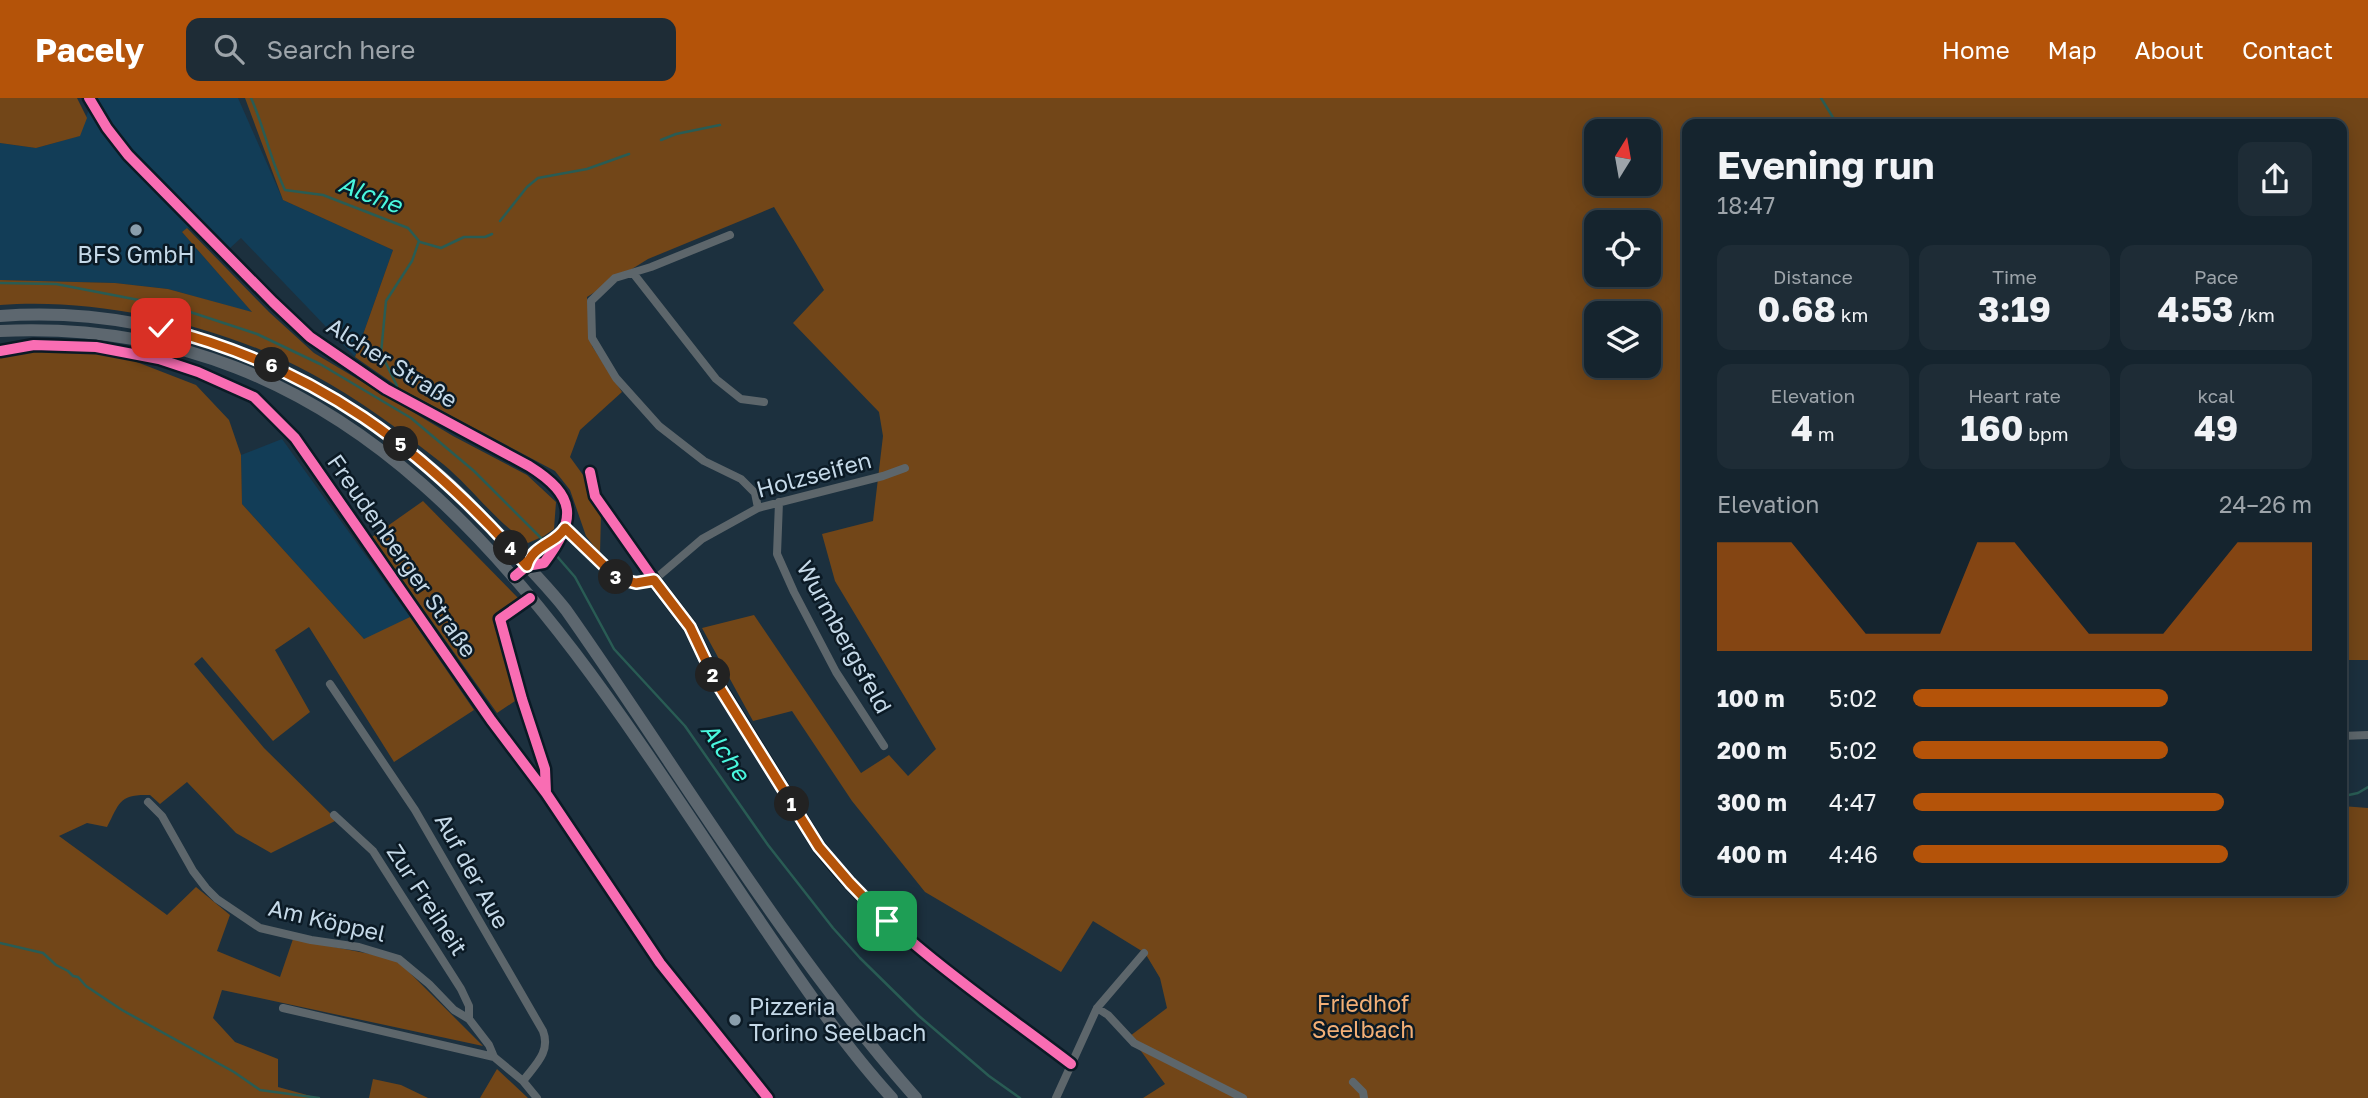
<!DOCTYPE html>
<html lang="en">
<head>
<meta charset="utf-8">
<style>
	body { margin:0; font-family:"Golos Text",sans-serif; background:#1e2c36; color:#f1f3f6; height:100vh; display:flex; flex-direction:column; font-size:26px; white-space:nowrap }
	* { box-sizing:border-box; margin:0 }
	p { font-size:23px; color:#9da4aa }
	.icon { flex:none; width:38px; height:38px; fill:none; stroke:currentColor; stroke-width:2; stroke-linecap:round; stroke-linejoin:round }
	.map { position:relative; flex:1; overflow:hidden }
	.drawer { position:absolute; left:1682px; top:21px; width:665px; height:777px; display:flex; flex-direction:column; background:#15242e; border-radius:14px; box-shadow:0 4px 18px #0003,0 0 0 2px #34414a }
	.drawer>* { flex:none }
	.needle { width:46px; rotate:11deg }
	.buttons { position:absolute; left:1584px; top:21px; display:grid; gap:14px }
	.buttons a { display:grid; place-items:center; width:77px; height:77px; border-radius:14px; background:#15242e; box-shadow:0 4px 18px #0003,0 0 0 2px #34414a; font-size:35px }
	.pin { position:absolute; display:grid; place-items:center; width:60px; height:60px; color:#fff; margin:-30px; border-radius:14px; box-shadow:0 4px 10px #0006 }
	.km { position:absolute; width:35px; height:35px; margin:-18px; border-radius:50%; background:#222; color:#fff; font-size:19px; line-height:35px; text-align:center }
	.round { display:grid; place-items:center; flex:none; width:74px; height:74px; border-radius:14px; background:#1e2c36 }
	.summary { display:flex; align-items:center; justify-content:space-between; height:119px; padding:0 35px }
	h1 { font-size:38px; font-weight:700; line-height:52px }
	.figures { display:grid; grid-template-columns:repeat(3,1fr); gap:10px; height:119px; padding:7px 35px }
	.figures div { display:grid; align-content:center; border-radius:14px; background:#1e2c36; text-align:center }
	.figures b { font-size:35px; font-weight:700 }
	.figures small { font-size:19px; font-weight:400 }
	.figures p { font-size:19px }
	.chart { height:196px; padding:14px 35px }
	.chart p { display:flex; justify-content:space-between }
	.chart svg { width:100%; height:126px; margin-top:7px; fill:#b45309; opacity:.7 }
	ul { padding:0 35px; list-style:none; font-size:23px }
	li { display:grid; grid-template-columns:112px 84px 1fr; align-items:center; height:52px }
	li i { height:18px; border-radius:9px; background:#b45309 }
	header { display:flex; align-items:center; gap:42px; box-sizing:border-box; height:98px; padding:0 35px; background:#b45309; color:#fff }
	header strong { font-size:33px }
	nav { display:flex; gap:38px; margin-inline-start:auto; font-size:24px }
	.search { width:490px; height:63px; background:#1e2c36; display:flex; align-items:center; gap:18px; box-sizing:border-box; padding:0 24px; border-radius:14px; color:#9da4aa; font-size:26px }
	.map>svg:first-child { display:block }
</style>
</head>
<body>
<header>
<strong>Pacely</strong>
<div class="search"><svg class="icon" aria-label="search" viewBox="0 0 24 24"><circle cx="10" cy="10" r="6"/><path d="M15 15l6 6"/></svg>Search here</div>
<nav><a>Home</a><a>Map</a><a>About</a><a>Contact</a></nav>
</header>
<div class="map">
<svg width="2368" height="1000" viewBox="0 0 2368 1000">
	<rect width="100%" height="100%" fill="#1c303e"/>
	<!-- built -->
	<path fill="#123d57" d="M93,0H238L283,102L393,152L355,259L241,140L229,151L188,130L182,134L253,215L168,191L115,185L0,182V45L36,50L79,38Z
		M282,341L410,519L365,542L242,406L241,357Z"/>
	<!-- green -->
	<path fill="#724618" fill-rule="evenodd" d="M0,0H77L87,20L80,38L36,50L0,45Z
		M245,0H2368V562H2342V26H1687V793H2342V708L2368,710V1000H1143L1165,986L1130,938L1167,910L1160,880L1145,855L1093,823L1061,874L925,794L852,703L792,613L753,623L702,530L754,517L861,675L889,657L908,678L936,651L835,483L822,436L873,423L883,338L879,314L793,225L824,192L774,109L648,161L587,199L592,248L622,294L580,332L570,359L586,381L601,415L600,456L586,438L570,392L555,373L401,291L355,259L393,152L283,102ZM1596,33H1648V86H1596ZM1596,124H1648V177H1596ZM1596,215H1648V268H1596Z
		M187,130L269,214L314,255L453,338L527,377L556,404L554,431L544,438L528,445C496,424 473,391 443,366C401,333 359,301 312,276C224,228 100,199 0,207V182L115,185L168,191L252,214L182,134Z
		M43,252L97,255L129,261L196,287L229,322L241,357L242,406L364,541L410,519L474,612L394,664L309,529L275,552L310,614L273,643L202,559L194,566L264,650L337,722L271,755L236,735L187,684L160,706L150,697C119,696 120,704 107,729L87,725L59,738L167,817L196,789L230,817L217,853L280,879L293,841L396,861L483,948L222,892L213,920L235,944L278,961V989L318,1000H0V258Z
		M423,403L518,500L499,513L496,527L518,601L497,615L372,439Z
		M497,971L528,1000H480Z
		M373,981L401,987L428,1000H369Z"/>
	<g fill="none" stroke-linecap="round" stroke-linejoin="round">
		<!-- stream -->
		<path stroke="#295c54" stroke-width="2.5" d="M251,0C265,31 270,62 285,92L323,97L408,130L419,143L412,163L386,203L381,255L397,288
			M1821,0L1837,26
			M661,42L676,36L720,27
			M500,123L527,89L538,80L587,71L629,56
			M420,144L441,150L464,139H485L492,136
			M0,185L56,186L175,209L257,236L320,266L411,320L474,373L544,443
			M555,456L575,479L614,551L685,628L768,747L833,830L860,860L919,918L989,978L1020,1000
			M2342,710L2345,707L2344,698L2358,695L2368,689
			M0,845L43,855L56,867L68,873L73,878L78,879L86,888L122,912L234,974L260,992L319,1000"/>
		<!-- minor -->
		<path stroke="#5d666b" stroke-width="8" d="M730,137L651,169L615,180L591,203L592,240L616,280L659,328L704,363L741,381L755,395L758,410
			M633,175L716,281L741,301L764,304
			M198,274L254,299L295,340L491,622L546,695L660,865L768,1000
			M590,374L595,398L654,482L690,529L715,581L819,749C888,837 983,899 1071,966
			M779,404L777,456L794,494L836,574L884,648
			M565,430L617,480L636,485L654,482L702,441L758,410L883,378L905,370
			M500,521L522,601L545,671L546,693
			M330,586L415,712L543,933C551,954 535,967 523,983
			M2342,638L2368,637
			M148,704L162,718L193,773L206,790L217,801L260,830L311,842L359,849L399,861L429,886L454,912L469,921L489,947L494,959L523,983L537,1000
			M334,717L373,753L461,891L469,908V921
			M283,910L494,959
			M1097,910L1108,917L1134,945L1243,1000
			M1353,984L1363,994L1364,1000
			M1056,1000L1097,910L1144,855"/>
		<!-- tertiary -->
		<path stroke="#5d666b" stroke-width="10" d="M89,0L107,30L128,57L273,204L332,255L386,291L529,368L555,386L562,394L565,403L567,421L561,443L544,465L527,468L534,454L562,436"/>
		<!-- secondary -->
		<path stroke="#5d676f" stroke-width="12" d="M0,218C164,206 321,272 443,380C472,406 498,435 524,464C538,480 553,495 566,512C681,675 783,850 916,1000
			M0,233C379,215 559,525 744,800C789,866 838,941 892,1000"/>
		<!-- cycleway casing -->
		<g stroke="#0b1a25" stroke-width="15">
			<path id="cycleway" d="M89,0L107,30L128,57L273,204L310,239L386,291L529,368C577,398 577,421 544,465L527,468L515,478
				M0,253L34,247L96,249L159,261L198,274L254,299L295,340L491,622L546,695L660,865L768,1000
				M590,374L595,398L654,482L690,529L715,581L819,749C888,837 983,899 1071,966
				M530,500L500,521L522,601L545,671L546,695"/>
		</g>
		<!-- cycleway -->
		<use href="#cycleway" stroke="#f96db3" stroke-width="10"/>
	</g>
	<g fill="none" stroke-linecap="round" stroke-linejoin="round">
		<!-- route casing -->
		<g stroke="#fff" stroke-width="14">
			<path id="route" d="M161,230C317,269 423,350 527,468C532,447 556,446 565,430L617,480L636,485L654,482L690,529L715,582L819,749L850,785L887,823"/>
		</g>
		<!-- route -->
		<use href="#route" stroke="#b45309" stroke-width="9"/>
	</g>
	<!-- markers -->
	<g fill="#8a9eac" stroke="#0b1a25" stroke-width="2.5">
		<circle cx="136" cy="132" r="7"/>
		<circle cx="735" cy="922" r="7"/>
	</g>
	<g text-anchor="middle" stroke-width="5" stroke-linejoin="round" paint-order="stroke">
		<!-- poi labels -->
		<g font-size="23" fill="#c5d9e8" stroke="#0b1a25">
			<text x="136" y="165">BFS GmbH</text>
			<text x="749" y="917" text-anchor="start">Pizzeria<tspan x="749" dy="26">Torino Seelbach</tspan></text>
		</g>
		<!-- street labels -->
		<g font-size="23" fill="#c5d9e8" stroke="#0b1a25">
			<text transform="translate(392 265) rotate(32)" y="8">Alcher Straße</text>
			<text transform="translate(814 377) rotate(-15)" y="8">Holzseifen</text>
			<text transform="translate(402 458) rotate(55)" y="8">Freudenberger Straße</text>
			<text transform="translate(844 539) rotate(61)" y="8">Wurmbergsfeld</text>
			<text transform="translate(472 773) rotate(61)" y="8">Auf der Aue</text>
			<text transform="translate(427 802) rotate(57)" y="8">Zur Freiheit</text>
			<text transform="translate(327 823) rotate(13)" y="8">Am Köppel</text>
		</g>
		<!-- park labels -->
		<g font-size="23" fill="#f2af76" stroke="#0b1a25">
			<text x="1363" y="914">Friedhof<tspan x="1363" dy="26">Seelbach</tspan></text>
		</g>
		<!-- water labels -->
		<g font-size="24" font-style="italic" fill="#49f7dd" stroke="#0b1a25">
			<text transform="translate(370 97) rotate(21)" y="8">Alche</text>
			<text transform="translate(725 654) rotate(55)" y="8">Alche</text>
		</g>
	</g>
</svg>
<div class="buttons">
<a><svg class="needle" viewBox="-14 -14 28 28"><path d="M0-13l5 13h-10z" fill="#e53935"/><path d="M0 13l5-13h-10z" fill="#9da4aa"/></svg></a>
<a><svg class="icon" aria-label="locate" viewBox="0 0 24 24"><circle cx="12" cy="12" r="6"/><path d="M12 2v4M12 18v4M2 12h4M18 12h4"/></svg></a>
<a><svg class="icon" aria-label="layers" viewBox="0 0 24 24"><path d="M12 4l9 5-9 5-9-5zM3 14l9 5 9-5"/></svg></a>
</div>
<div class="pin" style="left:887px;top:823px;background:#1e9e55"><svg class="icon" aria-label="arrive" viewBox="0 0 24 24"><path d="M6 21V4h12l-3 4 3 4H6"/></svg></div>
<div class="pin" style="left:161px;top:230px;background:#d93025"><svg class="icon" aria-label="check" viewBox="0 0 24 24"><path d="M5 12l5 5 9-10"/></svg></div>
<b class="km" style="left:792px;top:706px">1</b>
<b class="km" style="left:713px;top:577px">2</b>
<b class="km" style="left:616px;top:479px">3</b>
<b class="km" style="left:511px;top:450px">4</b>
<b class="km" style="left:401px;top:346px">5</b>
<b class="km" style="left:272px;top:267px">6</b>
<section class="drawer">
<div class="summary"><div><h1>Evening run</h1><p>18:47</p></div><a class="round"><svg class="icon" aria-label="share" viewBox="0 0 24 24"><path d="M12 15V3M7 8l5-5 5 5M5 13v7h14v-7"/></svg></a></div>
<div class="figures">
<div><p>Distance</p><b>0.68<small> km</small></b></div>
<div><p>Time</p><b>3:19</b></div>
<div><p>Pace</p><b>4:53<small> /km</small></b></div>
</div>
<div class="figures">
<div><p>Elevation</p><b>4<small> m</small></b></div>
<div><p>Heart rate</p><b>160<small> bpm</small></b></div>
<div><p>kcal</p><b>49</b></div>
</div>
<div class="chart"><p><span>Elevation</span>24–26 m</p>
<svg viewBox="0 0 160 44" preserveAspectRatio="none"><path d="M0 44V6L10 6L20 6L30 22L40 38L50 38L60 38L70 6L80 6L90 22L100 38L110 38L120 38L130 22L140 6L150 6L160 6V44z"/></svg>
</div>
<ul>
<li><b>100 m</b>5:02<i style="width:64%"></i></li>
<li><b>200 m</b>5:02<i style="width:64%"></i></li>
<li><b>300 m</b>4:47<i style="width:78%"></i></li>
<li><b>400 m</b>4:46<i style="width:79%"></i></li>
</ul>
</section>
</div>
</body>
</html>
